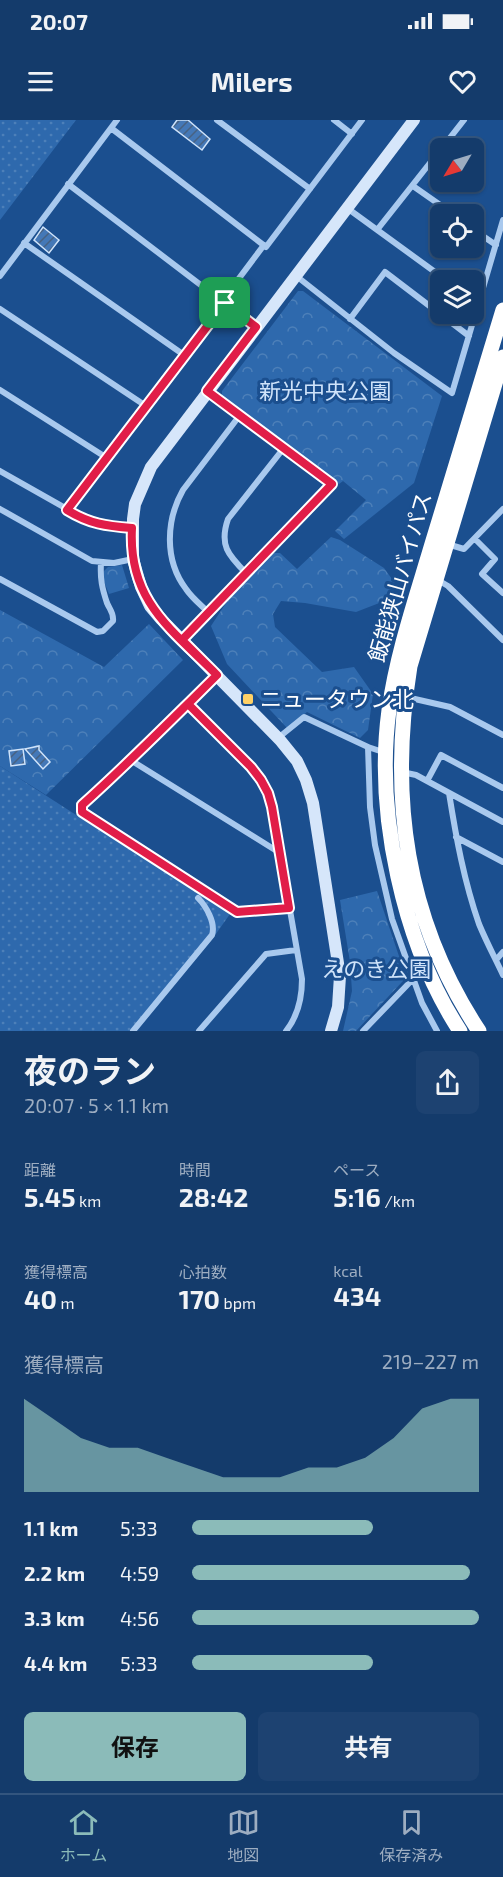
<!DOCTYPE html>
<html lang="ja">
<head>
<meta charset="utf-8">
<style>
	body { margin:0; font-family:"Exo 2","Noto Sans JP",sans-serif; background:#1d4271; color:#f1f3f6; height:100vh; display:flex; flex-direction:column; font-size:22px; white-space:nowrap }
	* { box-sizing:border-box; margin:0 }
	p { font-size:20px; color:#9dadc1 }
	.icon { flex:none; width:33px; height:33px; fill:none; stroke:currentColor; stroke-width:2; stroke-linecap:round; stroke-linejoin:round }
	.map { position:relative; height:911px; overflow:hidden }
	.drawer { display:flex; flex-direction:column; background:#143b6b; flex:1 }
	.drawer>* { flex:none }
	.needle { width:39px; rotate:232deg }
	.tools { position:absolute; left:430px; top:18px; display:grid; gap:12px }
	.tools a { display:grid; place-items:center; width:54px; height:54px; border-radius:9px; background:#143b6b; box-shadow:0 2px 4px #0004,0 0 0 2px #33557e; font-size:30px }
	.pin { position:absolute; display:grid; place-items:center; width:51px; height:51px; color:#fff; margin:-26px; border-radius:12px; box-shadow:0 3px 9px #0006 }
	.round { display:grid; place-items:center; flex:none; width:63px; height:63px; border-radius:9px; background:#1d4271 }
	.summary { display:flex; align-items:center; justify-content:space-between; height:102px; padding:0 24px }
	h1 { font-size:33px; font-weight:700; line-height:45px }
	.figures { display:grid; grid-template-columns:repeat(3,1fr); gap:9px; height:102px; padding:6px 24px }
	.figures div { display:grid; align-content:center }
	.figures b { font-size:26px; font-weight:700 }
	.figures small { font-size:16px; font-weight:400 }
	.figures p { font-size:16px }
	.chart { height:168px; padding:12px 24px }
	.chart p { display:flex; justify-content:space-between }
	.chart svg { width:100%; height:108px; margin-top:6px; fill:#8bbbb9; opacity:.7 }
	.cta { display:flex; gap:12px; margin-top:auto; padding:12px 24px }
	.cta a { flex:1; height:69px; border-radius:9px; background:#8bbbb9; color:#111; font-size:24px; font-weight:700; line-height:69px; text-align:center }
	.cta a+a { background:#1d4271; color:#f1f3f6 }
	ul { padding:0 24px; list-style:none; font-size:20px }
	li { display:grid; grid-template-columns:96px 72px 1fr; align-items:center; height:45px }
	li i { height:15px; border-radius:8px; background:#8bbbb9 }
	.status { display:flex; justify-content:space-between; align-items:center; height:42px; padding:0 30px; background:#143b6b; direction:ltr }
	.status svg { height:16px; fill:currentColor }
	header { display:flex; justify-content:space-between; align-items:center; height:78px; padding:0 24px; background:#143b6b; font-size:27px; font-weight:700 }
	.tab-bar { display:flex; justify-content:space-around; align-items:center; height:84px; border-top:2px solid #33557e; background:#143b6b; font-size:16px; color:#9dadc1 }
	.tab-bar a { display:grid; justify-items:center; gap:3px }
	.tab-bar .current { color:#8bbbb9 }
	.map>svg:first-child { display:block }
</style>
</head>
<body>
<div class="status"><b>20:07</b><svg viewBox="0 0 49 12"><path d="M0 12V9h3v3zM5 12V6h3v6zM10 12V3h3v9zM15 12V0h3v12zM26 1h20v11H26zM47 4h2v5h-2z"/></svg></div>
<header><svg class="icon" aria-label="menu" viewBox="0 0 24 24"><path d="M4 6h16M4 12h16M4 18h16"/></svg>Milers<svg class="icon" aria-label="heart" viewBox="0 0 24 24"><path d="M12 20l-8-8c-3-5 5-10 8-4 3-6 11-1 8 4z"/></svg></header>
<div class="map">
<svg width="503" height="911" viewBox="0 0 503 911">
	<defs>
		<pattern id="grass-dots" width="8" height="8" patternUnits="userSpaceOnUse" patternTransform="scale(1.5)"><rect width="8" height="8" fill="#2e69ad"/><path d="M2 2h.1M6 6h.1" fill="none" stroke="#4d80b9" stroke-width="1.8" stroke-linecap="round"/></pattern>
		<pattern id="forest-crowns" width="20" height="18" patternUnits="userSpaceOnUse" patternTransform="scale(1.5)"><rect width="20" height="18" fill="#2e69ad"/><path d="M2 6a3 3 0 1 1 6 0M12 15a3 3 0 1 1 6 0" fill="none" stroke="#4d80b9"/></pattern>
		<pattern id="building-hatch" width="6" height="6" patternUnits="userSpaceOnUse" patternTransform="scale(1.5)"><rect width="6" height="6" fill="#4478b7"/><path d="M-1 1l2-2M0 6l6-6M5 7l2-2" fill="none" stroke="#486282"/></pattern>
	</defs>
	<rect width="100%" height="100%" fill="#1b4f8f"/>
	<!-- grass -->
	<path fill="url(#grass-dots)" d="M0,0H76L0,100Z
		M0,646L230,794L213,818L136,911H0Z"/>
	<!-- forest -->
	<path fill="url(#forest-crowns)" d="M298,171H303L442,276L414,363L344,419L335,411L366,380L343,361L339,364L222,276V271Z
		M331,417L340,420L384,448L397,466L387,480L356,492L305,483L281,481L273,494L275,507L322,552L354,547L373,574L368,610L360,618L307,592L287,608L227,544L211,506L226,483L272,433H280L297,449Z
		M122,445L129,468L109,474L103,459L104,451L108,447Z
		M0,490L104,547L149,504L183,540L46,675L0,646Z
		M377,771L405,854L403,861L356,911H343L352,871L350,842L340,780Z"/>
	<!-- building -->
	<path fill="url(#building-hatch)" stroke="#cfe3fa" stroke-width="1.5" d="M177,0H188L210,19L202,30L172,7Z
		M43,107L59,120L49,133L34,120Z
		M39,626V630L50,642L43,649L25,629Z
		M23,629L25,644L11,646L9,631Z"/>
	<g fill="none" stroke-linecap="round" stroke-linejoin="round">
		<!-- street -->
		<path stroke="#a9c9ee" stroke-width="6" d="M217,0L310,69
			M334,0L352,14
			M111,8L266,127L362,0
			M442,28L464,0
			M68,64L256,207
			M413,66L453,94
			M347,88L446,160
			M377,110L441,29
			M474,110L496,125
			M24,123L184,235
			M295,155L394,233L452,273L503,100
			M0,156L117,0
			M222,181L264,125
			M0,189L146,286
			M350,199L385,152L469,216
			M0,270L107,338
			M0,351L90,402L106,406L132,408
			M0,389L92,441L114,443L133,439
			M67,390L224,183
			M475,419L495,439L482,454L503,473
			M447,424L464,429L503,389
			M246,453C228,435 219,425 228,399L283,329
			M0,459L97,512L103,511L113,501C114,493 110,490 107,483C102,468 100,459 101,443
			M436,459L448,466L503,520
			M209,493C201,485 192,478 186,469C164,440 166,400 183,370L240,295
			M182,520L332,364L208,271
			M216,556L132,641L82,685V692L237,792L289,788
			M406,577L450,587L503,615
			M188,584L251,647L261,660L268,673L272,687L302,859C302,878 298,896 286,911
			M278,618L304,597L368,627L386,633
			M368,627L370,687L375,725L392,799L422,883L437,911
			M132,641L280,733
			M402,652L416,655L503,702
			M427,661L441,635L503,668
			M449,673C456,717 464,761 479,804C486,821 495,838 503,855
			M456,717L503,742
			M496,840L503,832
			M133,911L212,815C216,803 206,786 198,778
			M199,911L266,834L296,830
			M363,911L413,859"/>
		<!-- secondary -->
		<path stroke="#d6e6fa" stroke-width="12" d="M331,911L338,887L340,856L313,683L306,660L297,641L280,620L161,499L150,486L141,467L133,439V399L135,384L151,347L414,0"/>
		<!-- highway -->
		<path stroke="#fff" stroke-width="15" d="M460,911C403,824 375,693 389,590C397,533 416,478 432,424C456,346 479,268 503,190
			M479,911C405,799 389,677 410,546L503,237"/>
	</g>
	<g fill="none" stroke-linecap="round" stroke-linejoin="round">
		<!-- route casing -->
		<g stroke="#fff" stroke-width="12">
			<path id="route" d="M225,183L67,390C90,404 106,406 132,408C128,481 171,509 217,555C172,599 129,643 82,685V692L237,792L289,788L272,687L268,673L261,660L251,647L188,584L217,555L182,520L332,364L207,271L256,207L225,183"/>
		</g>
		<!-- route -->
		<use href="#route" stroke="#e11d48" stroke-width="8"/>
	</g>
	<!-- markers -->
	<rect fill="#ffd166" stroke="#1b4f8f" stroke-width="2" x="242" y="573" width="12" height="12" rx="3"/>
	<g text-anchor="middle" stroke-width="6" stroke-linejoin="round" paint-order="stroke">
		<!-- park labels -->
		<g font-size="22" fill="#cfe3fa" stroke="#1b4f8f">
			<text x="325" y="279">新光中央公園</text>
			<text x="376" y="857">えのき公園</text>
		</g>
		<!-- street labels -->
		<g font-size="22" fill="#fff" stroke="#1b4f8f">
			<text transform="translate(400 457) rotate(-74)" y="8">飯能狭山バイパス</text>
		</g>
		<!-- poi labels -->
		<g font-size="22" fill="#fff" stroke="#1b4f8f" text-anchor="start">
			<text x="260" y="587">ニュータウン北</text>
		</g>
	</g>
</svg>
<div class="tools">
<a><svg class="needle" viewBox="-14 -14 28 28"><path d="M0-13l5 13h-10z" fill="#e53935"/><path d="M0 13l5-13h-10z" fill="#9dadc1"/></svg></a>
<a><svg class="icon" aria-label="locate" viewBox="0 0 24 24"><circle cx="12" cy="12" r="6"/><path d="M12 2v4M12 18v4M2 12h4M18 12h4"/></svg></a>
<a><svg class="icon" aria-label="layers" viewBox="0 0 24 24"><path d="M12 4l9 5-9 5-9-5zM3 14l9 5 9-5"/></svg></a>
</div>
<div class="pin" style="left:225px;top:183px;background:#1e9e55"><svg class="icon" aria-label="arrive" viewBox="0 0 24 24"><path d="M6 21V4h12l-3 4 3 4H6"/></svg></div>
</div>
<section class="drawer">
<div class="summary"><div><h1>夜のラン</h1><p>20:07 · 5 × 1.1 km</p></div><a class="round"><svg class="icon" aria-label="share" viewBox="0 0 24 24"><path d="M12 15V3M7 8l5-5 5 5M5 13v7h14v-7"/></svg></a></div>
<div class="figures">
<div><p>距離</p><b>5.45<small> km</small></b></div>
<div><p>時間</p><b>28:42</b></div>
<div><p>ペース</p><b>5:16<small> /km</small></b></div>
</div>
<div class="figures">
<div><p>獲得標高</p><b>40<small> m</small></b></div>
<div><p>心拍数</p><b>170<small> bpm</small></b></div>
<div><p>kcal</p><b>434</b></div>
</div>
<div class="chart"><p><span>獲得標高</span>219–227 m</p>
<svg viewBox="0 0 160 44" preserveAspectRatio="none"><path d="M0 44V6L10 14L20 22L30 26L40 26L50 30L60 34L70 38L80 38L90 38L100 34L110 34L120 30L130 22L140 10L150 6L160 6V44z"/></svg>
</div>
<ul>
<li><b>1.1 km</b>5:33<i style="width:63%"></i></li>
<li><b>2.2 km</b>4:59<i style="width:97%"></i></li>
<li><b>3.3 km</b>4:56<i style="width:100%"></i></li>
<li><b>4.4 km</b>5:33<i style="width:63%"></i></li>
</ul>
<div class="cta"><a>保存</a><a>共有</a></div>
</section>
<nav class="tab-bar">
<a class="current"><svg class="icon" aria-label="home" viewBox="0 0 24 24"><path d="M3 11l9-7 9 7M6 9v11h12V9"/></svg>ホーム</a>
<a><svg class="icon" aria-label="map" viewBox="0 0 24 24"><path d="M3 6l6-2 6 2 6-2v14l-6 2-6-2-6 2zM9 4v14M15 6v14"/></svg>地図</a>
<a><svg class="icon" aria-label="saved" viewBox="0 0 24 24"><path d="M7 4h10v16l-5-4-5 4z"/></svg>保存済み</a>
</nav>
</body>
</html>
